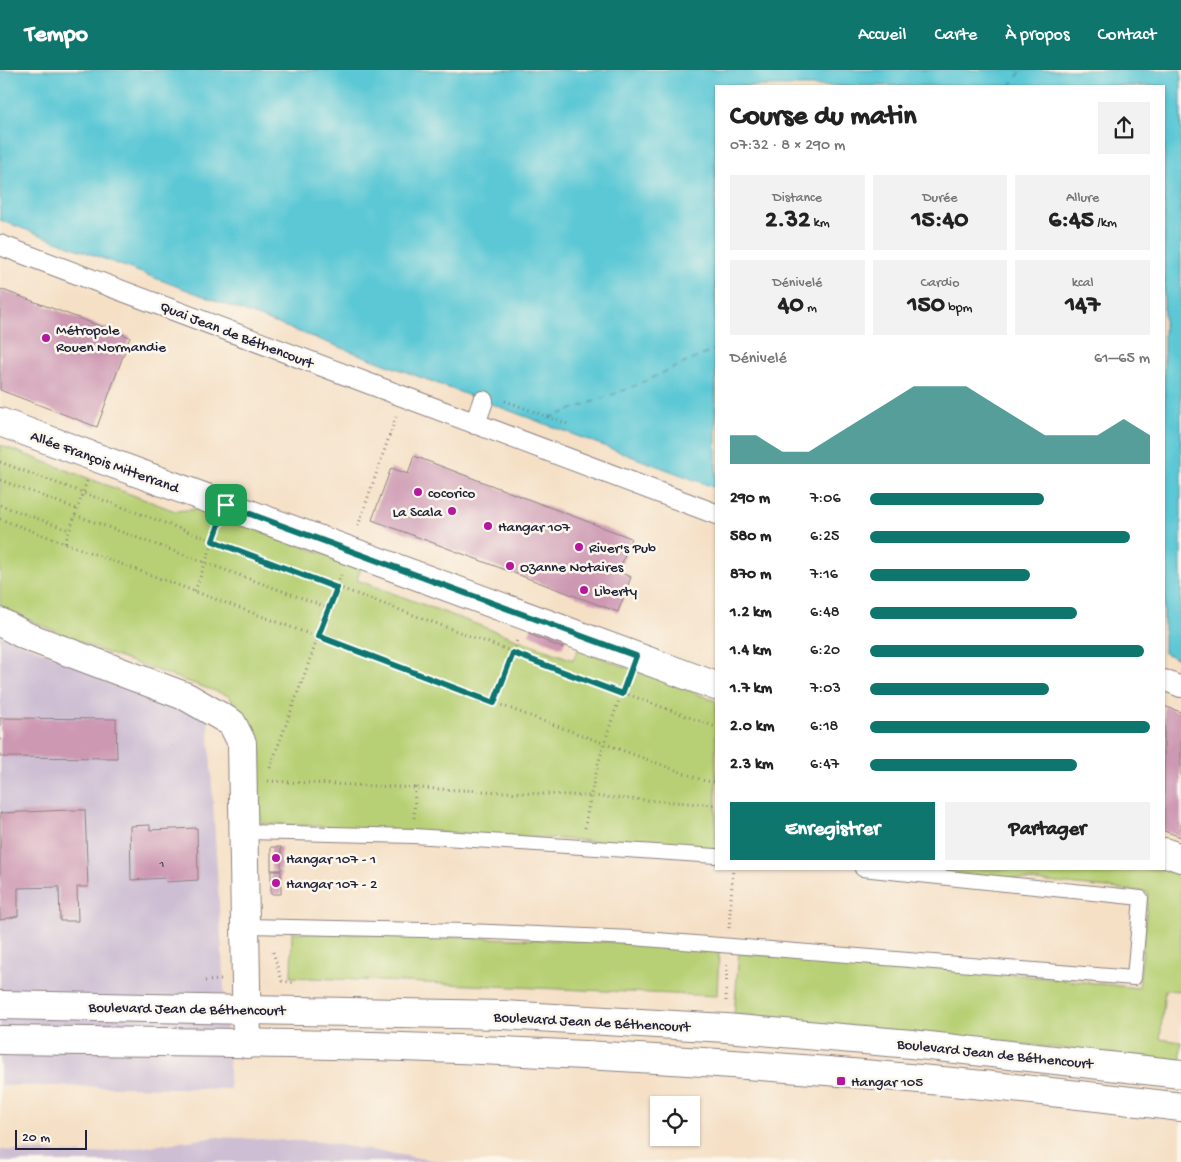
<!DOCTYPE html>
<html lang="fr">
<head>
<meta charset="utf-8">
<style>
	body { margin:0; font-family:"Gochi Hand",sans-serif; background:#f2f2f2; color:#222; height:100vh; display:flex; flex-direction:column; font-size:19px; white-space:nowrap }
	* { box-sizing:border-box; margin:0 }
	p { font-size:16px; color:#767676 }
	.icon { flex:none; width:28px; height:28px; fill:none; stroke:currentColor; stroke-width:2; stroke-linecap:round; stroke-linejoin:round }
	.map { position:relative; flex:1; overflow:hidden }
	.drawer { position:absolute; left:715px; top:15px; width:450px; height:785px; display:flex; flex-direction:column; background:#fff; border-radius:0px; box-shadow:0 1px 4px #0004 }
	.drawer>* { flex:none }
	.buttons { position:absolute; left:650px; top:1026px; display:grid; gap:10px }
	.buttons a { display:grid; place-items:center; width:50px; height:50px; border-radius:0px; background:#fff; box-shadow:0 1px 4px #0004; font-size:25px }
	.scale { position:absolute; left:15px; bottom:12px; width:72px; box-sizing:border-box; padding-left:5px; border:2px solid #22223b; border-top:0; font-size:14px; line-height:18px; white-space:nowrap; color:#22223b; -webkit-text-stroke:4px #fbf7ec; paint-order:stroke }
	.pin { position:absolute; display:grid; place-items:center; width:42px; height:42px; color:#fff; margin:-21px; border-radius:10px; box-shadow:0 2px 8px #0006 }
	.round { display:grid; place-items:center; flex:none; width:52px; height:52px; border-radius:0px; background:#f2f2f2 }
	.overview { display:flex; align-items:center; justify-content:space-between; height:85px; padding:0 15px }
	h1 { font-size:28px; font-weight:700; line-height:38px }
	.figures { display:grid; grid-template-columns:repeat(3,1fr); gap:8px; height:85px; padding:5px 15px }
	.figures div { display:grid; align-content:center; border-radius:0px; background:#f2f2f2; text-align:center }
	.figures b { font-size:25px; font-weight:700 }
	.figures small { font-size:14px; font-weight:400 }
	.figures p { font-size:14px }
	.chart { height:140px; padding:10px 15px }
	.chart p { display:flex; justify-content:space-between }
	.chart svg { width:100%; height:90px; margin-top:5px; fill:#0f766e; opacity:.7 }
	.cta { display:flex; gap:10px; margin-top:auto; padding:10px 15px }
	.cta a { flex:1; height:58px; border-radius:0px; background:#0f766e; color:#fff; font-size:20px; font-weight:700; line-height:58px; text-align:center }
	.cta a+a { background:#f2f2f2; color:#222 }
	ul { padding:0 15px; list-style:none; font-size:16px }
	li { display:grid; grid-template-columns:80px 60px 1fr; align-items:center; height:38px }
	li i { height:12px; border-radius:6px; background:#0f766e }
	header { display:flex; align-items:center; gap:30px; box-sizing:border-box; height:70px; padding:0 25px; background:#0f766e; color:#fff }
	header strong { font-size:24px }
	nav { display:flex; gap:28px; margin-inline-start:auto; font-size:18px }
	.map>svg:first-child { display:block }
</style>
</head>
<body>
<header>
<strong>Tempo</strong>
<nav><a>Accueil</a><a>Carte</a><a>À propos</a><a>Contact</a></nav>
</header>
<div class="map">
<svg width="1181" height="1092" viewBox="0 0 1181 1092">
	<rect width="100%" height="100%" fill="#fbf7ec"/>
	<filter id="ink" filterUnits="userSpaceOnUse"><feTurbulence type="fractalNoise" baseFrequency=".02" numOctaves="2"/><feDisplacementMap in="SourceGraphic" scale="10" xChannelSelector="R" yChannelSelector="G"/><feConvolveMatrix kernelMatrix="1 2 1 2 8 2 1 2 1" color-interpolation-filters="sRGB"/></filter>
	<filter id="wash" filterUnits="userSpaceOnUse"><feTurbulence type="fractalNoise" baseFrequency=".0096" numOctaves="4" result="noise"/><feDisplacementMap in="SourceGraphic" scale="20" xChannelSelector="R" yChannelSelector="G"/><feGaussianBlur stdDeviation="1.12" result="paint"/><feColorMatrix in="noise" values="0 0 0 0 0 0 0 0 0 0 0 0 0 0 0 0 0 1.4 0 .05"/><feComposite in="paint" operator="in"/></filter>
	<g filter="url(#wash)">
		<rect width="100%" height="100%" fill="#f5e0c6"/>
		<!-- industrial -->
		<path fill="#cdbed3" d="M0,565L208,647L230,1019L0,1015Z
			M218,1067L321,1072L444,1092H0V1080L91,1084Z"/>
		<!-- green -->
		<path fill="#b8d075" stroke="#6d7958" d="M0,375L175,441L199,439L361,497L357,510L573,590L578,579L716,631V780L547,768L257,753L261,681L246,649L229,626L101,581L0,537Z
			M1164,796L1181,803V921L1165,920L1160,969L1181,972V991L734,944L739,883L1001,903L1139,918L1148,822L916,799H1164Z
			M292,862L615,872L719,881L717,926L291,907Z"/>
		<!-- water -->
		<path fill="#5cc8d5" stroke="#3f7588" d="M0,0H1181V590L1164,583V16H716V418L0,150Z"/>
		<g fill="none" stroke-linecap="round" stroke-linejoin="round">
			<!-- ferry -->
			<path stroke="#365c71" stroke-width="1" stroke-dasharray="6 5" stroke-linecap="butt" d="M1010,16L1022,0
				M549,348L625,320L716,279"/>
		</g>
		<g id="blocks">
			<!-- building -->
			<path fill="#cd98b2" d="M0,219L130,267L97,357L0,320Z
				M414,386L631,468L619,502L631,507L618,542L372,450L391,398L408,404Z
				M535,549L569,562L562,578L529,564Z
				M1164,636L1181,642V767L1164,761Z
				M0,648L116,649L117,688L0,687Z
				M69,740H85L88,817H77L78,851H60L59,817L18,818V846L0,850V743Z
				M150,755V760L197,758L198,810L166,812L165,808L131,810L130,756Z
				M271,777H281V800H271Z
				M271,801H281V824H271Z"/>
		</g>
	</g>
	<g filter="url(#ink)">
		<use href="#blocks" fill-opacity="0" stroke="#8c8180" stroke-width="1"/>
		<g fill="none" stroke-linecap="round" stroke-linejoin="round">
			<!-- service casing -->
			<g stroke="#8c8180" stroke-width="16">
				<path id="service" d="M245,762L414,766L716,786
					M247,856L466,861L633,868L1134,908L1141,828L862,799"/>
			</g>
			<!-- pedestrian casing -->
			<g stroke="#8c8180" stroke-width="22">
				<path id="pedestrian" d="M0,175L716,444
					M475,354L483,331
					M1164,610L1181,617"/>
			</g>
			<!-- minor casing -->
			<g stroke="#8c8180" stroke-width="30">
				<path id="minor" d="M0,352L716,616
					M0,552L26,566L187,627L232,653L242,673L247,974
					M1164,782L1181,788"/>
			</g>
			<!-- secondary casing -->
			<g stroke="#8c8180" stroke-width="30">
				<path id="secondary" d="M0,935L503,945L726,958L911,974L1181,1004
					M0,970C174,972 349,973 523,982C743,992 963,1010 1181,1037"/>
			</g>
			<!-- path -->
			<path stroke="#8c8180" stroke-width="3" stroke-dasharray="1 4" stroke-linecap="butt" d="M505,331L568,354
				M0,392L716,657
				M0,410L77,439
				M0,435L69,460
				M75,445L87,411
				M0,449L705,711L716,712
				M358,456L396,347
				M65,473L75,445L329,538
				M195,521L218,458
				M494,633L517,570
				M270,698L341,505
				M268,711L589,726L716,735
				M414,748L415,717
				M585,758C592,706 608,659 626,611
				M729,858L733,799
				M273,882L282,911L295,913
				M205,911L222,910
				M726,931L727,894"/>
			<!-- service -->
			<use href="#service" stroke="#fff" stroke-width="14"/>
			<!-- pedestrian -->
			<use href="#pedestrian" stroke="#fff" stroke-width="20"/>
			<!-- minor -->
			<use href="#minor" stroke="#fff" stroke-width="28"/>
			<!-- secondary -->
			<use href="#secondary" stroke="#fff" stroke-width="28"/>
		</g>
	</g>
	<g fill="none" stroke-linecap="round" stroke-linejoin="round" filter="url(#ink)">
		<!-- route casing -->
		<g stroke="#fff" stroke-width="10">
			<path id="route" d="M226,435L636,586L622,624L513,583L494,633L318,566L337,518L213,471Z"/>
		</g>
		<!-- route -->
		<use href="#route" stroke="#0f766e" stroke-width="6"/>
	</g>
	<!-- markers -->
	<g fill="#b5179e" stroke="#fbf7ec" stroke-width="2">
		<circle cx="46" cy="268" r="5"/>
		<circle cx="418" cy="422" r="5"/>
		<circle cx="452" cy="441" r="5"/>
		<circle cx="488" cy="456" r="5"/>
		<circle cx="579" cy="477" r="5"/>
		<circle cx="510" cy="496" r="5"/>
		<circle cx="584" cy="520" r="5"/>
		<circle cx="276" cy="788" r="5"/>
		<circle cx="276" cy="813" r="5"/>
		<rect x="836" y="1006" width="10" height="10" rx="2.5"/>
	</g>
	<g text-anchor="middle" stroke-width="5" stroke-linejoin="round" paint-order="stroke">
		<!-- number labels -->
		<g font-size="12" fill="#4d4059">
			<text x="162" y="797">1</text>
		</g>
		<!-- poi labels -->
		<g font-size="15" fill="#22223b" stroke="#fbf7ec" text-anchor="start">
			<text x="56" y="264">Métropole<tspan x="56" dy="17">Rouen Normandie</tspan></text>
			<text x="428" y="427">cocorico</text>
			<text x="442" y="446" text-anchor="end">La Scala</text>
			<text x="498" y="461">Hangar 107</text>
			<text x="589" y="482">River's Pub</text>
			<text x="520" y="501">Ozanne Notaires</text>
			<text x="594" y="525">Liberty</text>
			<text x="286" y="793">Hangar 107 - 1</text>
			<text x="286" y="818">Hangar 107 - 2</text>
			<text x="851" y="1016">Hangar 105</text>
		</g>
		<!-- street labels -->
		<g font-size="15" fill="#22223b" stroke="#fbf7ec">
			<text transform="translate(237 264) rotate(21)" y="5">Quai Jean de Béthencourt</text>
			<text transform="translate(105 391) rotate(20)" y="5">Allée François Mitterrand</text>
			<text transform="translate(187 938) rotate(1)" y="5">Boulevard Jean de Béthencourt</text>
			<text transform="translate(592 951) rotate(3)" y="5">Boulevard Jean de Béthencourt</text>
			<text transform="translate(995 983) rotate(6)" y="5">Boulevard Jean de Béthencourt</text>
		</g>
	</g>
</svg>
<div class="buttons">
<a><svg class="icon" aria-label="locate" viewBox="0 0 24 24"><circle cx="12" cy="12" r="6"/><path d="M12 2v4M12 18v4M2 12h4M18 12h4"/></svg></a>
</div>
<div class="scale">20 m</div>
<div class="pin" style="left:226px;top:435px;background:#1e9e55"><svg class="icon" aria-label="arrive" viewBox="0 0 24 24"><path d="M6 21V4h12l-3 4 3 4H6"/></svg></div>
<section class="drawer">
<div class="overview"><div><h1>Course du matin</h1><p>07:32 · 8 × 290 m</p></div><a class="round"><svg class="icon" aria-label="share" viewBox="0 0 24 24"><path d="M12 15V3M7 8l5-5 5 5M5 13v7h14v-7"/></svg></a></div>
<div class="figures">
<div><p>Distance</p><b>2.32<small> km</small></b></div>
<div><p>Durée</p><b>15:40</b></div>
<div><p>Allure</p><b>6:45<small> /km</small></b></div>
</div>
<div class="figures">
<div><p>Dénivelé</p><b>40<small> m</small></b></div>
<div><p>Cardio</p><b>150<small> bpm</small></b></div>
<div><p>kcal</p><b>147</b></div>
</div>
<div class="chart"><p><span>Dénivelé</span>61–65 m</p>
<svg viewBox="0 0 160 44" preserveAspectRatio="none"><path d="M0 44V30L10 30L20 38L30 38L40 30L50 22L60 14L70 6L80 6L90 6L100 14L110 22L120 30L130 30L140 30L150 22L160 30V44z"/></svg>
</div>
<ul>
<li><b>290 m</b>7:06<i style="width:62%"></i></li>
<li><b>580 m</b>6:25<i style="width:93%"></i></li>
<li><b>870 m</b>7:16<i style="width:57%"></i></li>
<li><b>1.2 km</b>6:48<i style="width:74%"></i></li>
<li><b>1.4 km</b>6:20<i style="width:98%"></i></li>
<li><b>1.7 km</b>7:03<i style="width:64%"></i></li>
<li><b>2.0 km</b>6:18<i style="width:100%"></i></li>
<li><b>2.3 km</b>6:47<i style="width:74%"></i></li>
</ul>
<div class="cta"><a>Enregistrer</a><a>Partager</a></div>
</section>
</div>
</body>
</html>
